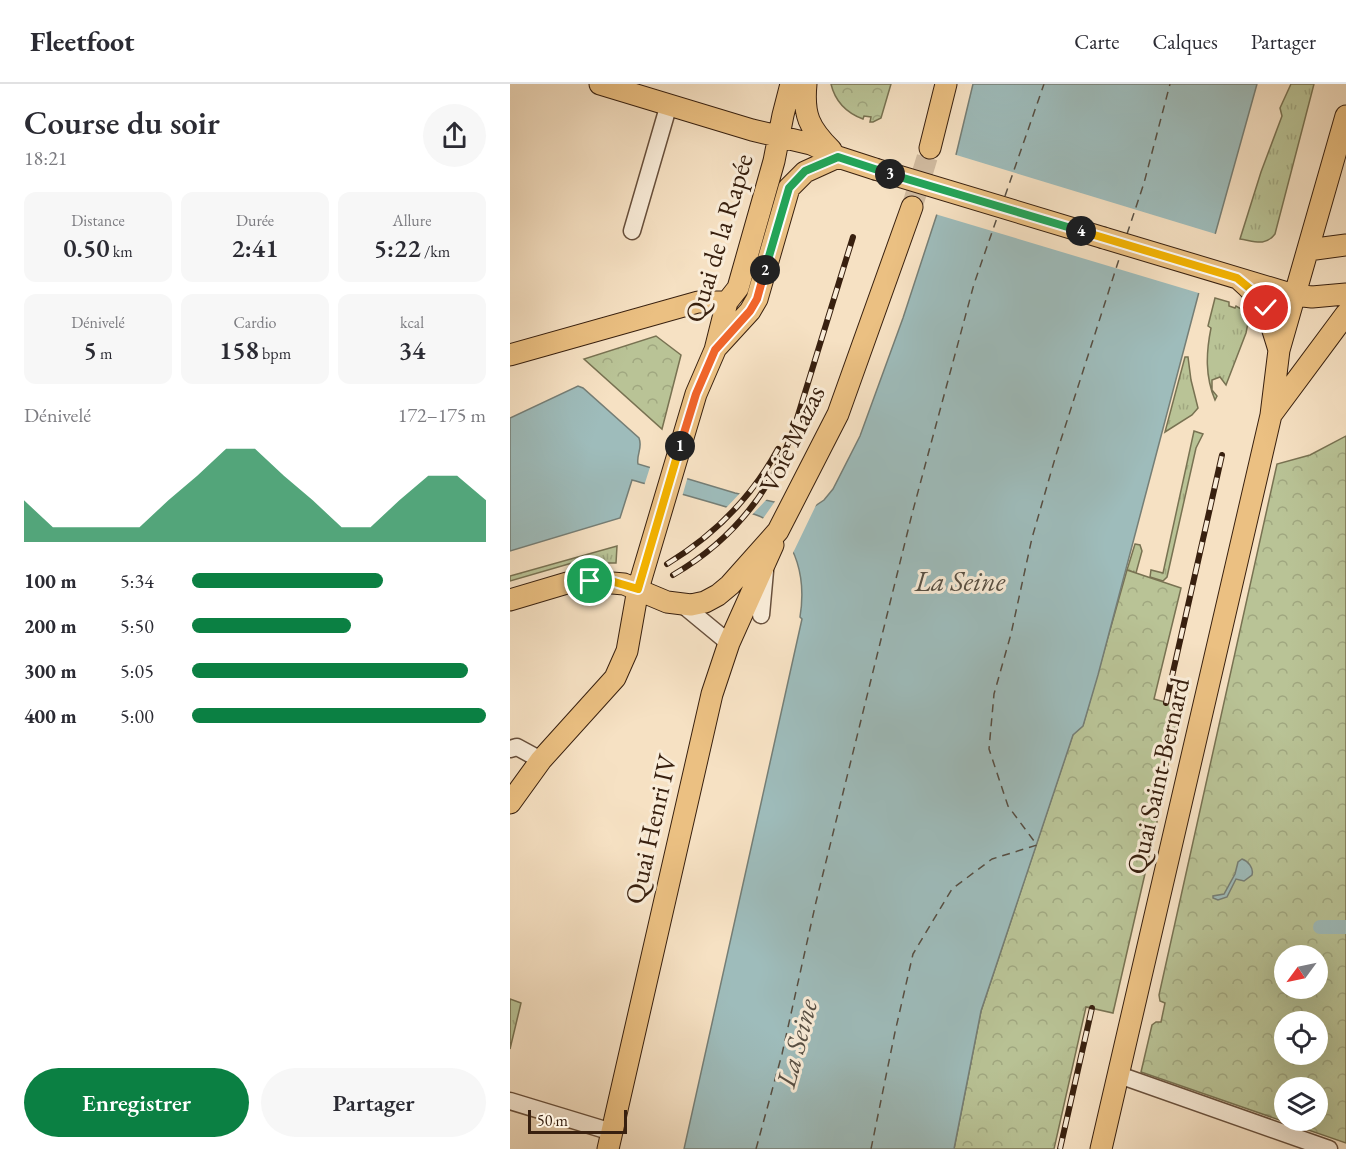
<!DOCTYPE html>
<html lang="fr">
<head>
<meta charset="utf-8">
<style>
	body { margin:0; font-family:"EB Garamond",serif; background:#f7f7f7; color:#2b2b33; height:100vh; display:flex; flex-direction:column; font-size:22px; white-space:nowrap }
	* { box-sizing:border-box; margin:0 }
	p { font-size:20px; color:#7c7c81 }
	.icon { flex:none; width:33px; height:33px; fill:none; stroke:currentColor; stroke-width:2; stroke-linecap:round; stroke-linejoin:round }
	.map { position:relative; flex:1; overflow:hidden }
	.sheet { display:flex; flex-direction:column; background:#fff; width:510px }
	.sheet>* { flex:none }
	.needle { width:39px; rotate:237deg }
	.controls { position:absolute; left:764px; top:861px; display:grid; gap:12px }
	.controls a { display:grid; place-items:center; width:54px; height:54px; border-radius:50%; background:#fff; box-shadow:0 6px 24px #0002; font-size:30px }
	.scale { position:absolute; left:18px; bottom:15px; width:99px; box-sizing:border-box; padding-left:6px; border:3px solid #38200f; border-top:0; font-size:16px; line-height:21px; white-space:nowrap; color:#38200f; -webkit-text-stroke:4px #f9ecd8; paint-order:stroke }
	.pin { position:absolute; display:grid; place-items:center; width:51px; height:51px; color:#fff; margin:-26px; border:3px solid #fff; border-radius:50%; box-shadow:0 2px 6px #0007 }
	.km { position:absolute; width:30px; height:30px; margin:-15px; border-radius:50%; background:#222; color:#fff; font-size:16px; line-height:30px; text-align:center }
	.round { display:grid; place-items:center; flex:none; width:63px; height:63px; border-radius:32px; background:#f7f7f7 }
	.summary { display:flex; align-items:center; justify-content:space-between; height:102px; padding:0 24px }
	h1 { font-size:33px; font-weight:600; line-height:45px }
	.metrics { display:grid; grid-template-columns:repeat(3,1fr); gap:9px; height:102px; padding:6px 24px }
	.metrics div { display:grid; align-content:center; border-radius:12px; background:#f7f7f7; text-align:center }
	.metrics b { font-size:26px; font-weight:600 }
	.metrics small { font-size:16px; font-weight:400 }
	.metrics p { font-size:16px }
	.chart { height:168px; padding:12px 24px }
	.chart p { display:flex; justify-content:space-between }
	.chart svg { width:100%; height:108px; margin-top:6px; fill:#0b8043; opacity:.7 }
	.action { display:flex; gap:12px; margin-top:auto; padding:12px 24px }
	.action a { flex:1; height:69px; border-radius:36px; background:#0b8043; color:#fff; font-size:24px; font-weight:600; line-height:69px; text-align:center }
	.action a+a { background:#f7f7f7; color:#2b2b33 }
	ul { padding:0 24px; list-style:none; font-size:20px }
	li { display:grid; grid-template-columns:96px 72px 1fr; align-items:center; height:45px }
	li i { height:15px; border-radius:8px; background:#0b8043 }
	header { display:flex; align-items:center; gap:36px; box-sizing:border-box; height:84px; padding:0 30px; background:#fff; border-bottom:2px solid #e1e1e2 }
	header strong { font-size:28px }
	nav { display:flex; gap:33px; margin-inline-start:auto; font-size:21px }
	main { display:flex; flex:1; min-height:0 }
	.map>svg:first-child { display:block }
</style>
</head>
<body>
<header>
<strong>Fleetfoot</strong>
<nav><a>Carte</a><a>Calques</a><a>Partager</a></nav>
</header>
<main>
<section class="sheet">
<div class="summary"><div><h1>Course du soir</h1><p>18:21</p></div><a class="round"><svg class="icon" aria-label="share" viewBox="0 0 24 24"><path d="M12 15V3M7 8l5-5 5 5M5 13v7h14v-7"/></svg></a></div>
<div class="metrics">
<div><p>Distance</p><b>0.50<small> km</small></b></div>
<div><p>Durée</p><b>2:41</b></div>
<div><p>Allure</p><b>5:22<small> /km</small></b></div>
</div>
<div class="metrics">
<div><p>Dénivelé</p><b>5<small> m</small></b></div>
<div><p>Cardio</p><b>158<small> bpm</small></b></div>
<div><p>kcal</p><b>34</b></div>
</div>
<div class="chart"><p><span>Dénivelé</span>172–175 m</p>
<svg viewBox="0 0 160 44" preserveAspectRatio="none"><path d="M0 44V27L10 38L20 38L30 38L40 38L50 27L60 17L70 6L80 6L90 17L100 27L110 38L120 38L130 27L140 17L150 17L160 27V44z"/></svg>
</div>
<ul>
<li><b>100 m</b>5:34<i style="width:65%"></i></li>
<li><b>200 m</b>5:50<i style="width:54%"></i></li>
<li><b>300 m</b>5:05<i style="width:94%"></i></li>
<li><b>400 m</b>5:00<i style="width:100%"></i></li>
</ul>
<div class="action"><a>Enregistrer</a><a>Partager</a></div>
</section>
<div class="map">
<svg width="836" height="1065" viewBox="0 0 836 1065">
	<defs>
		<pattern id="grass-tufts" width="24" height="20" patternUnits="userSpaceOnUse" patternTransform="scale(1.5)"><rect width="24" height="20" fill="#b9c396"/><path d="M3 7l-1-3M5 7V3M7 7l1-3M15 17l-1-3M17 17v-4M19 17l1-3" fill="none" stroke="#a0a780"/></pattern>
		<pattern id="forest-crowns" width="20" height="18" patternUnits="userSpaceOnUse" patternTransform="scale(1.5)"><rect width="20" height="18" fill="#b9c396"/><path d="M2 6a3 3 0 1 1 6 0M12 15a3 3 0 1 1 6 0" fill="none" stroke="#a0a780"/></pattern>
	</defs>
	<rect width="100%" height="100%" fill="#f6e1c3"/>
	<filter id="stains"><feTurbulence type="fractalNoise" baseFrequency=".00333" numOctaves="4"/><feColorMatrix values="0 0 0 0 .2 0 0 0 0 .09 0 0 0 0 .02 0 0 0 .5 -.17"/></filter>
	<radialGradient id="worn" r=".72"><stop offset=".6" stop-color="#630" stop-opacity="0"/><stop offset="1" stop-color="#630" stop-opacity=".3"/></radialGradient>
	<!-- grass -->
	<path fill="url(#grass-tufts)" stroke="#787252" stroke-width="1.5" d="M781,0H804L765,150C755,163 744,157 730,155L751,88L772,32L770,24Z
		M705,214L719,218V222L725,224L726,222L733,226L739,234L736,249L716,301L710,293L702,296V306L707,312L705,316C695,292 696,269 701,244L698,242Z
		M675,273H678L681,296L688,324L682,331L655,348Z
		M684,347L693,350L686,364L657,493L653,497L640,493L641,486L653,489Z
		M625,460L630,461L632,467L626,489L617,486Z
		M107,462L106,479H62L0,497V492Z
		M0,915L11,919L0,965Z"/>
	<!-- forest -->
	<path fill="url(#forest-crowns)" stroke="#787252" stroke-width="1.5" fill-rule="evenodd" d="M321,0H381L371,34L363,38H360L361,33L354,32L353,35C337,29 325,17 321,0Z
		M146,252L171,271L152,345L74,275Z
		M836,352V1059L631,988L642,941L646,938H651L655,919L650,917L649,911L767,380L800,371ZM774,872H807V904H774ZM774,938H807V970H774ZM774,1004H807V1036H774Z
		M617,486L671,504L644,615L669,622L651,720L603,929L576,923L544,1065H444L471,927L563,650L573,641Z"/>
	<!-- water -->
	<path fill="#9ebcbb" stroke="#757e76" stroke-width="1.5" d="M463,0H747L689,208L588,591L573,642L563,651L471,927L444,1065H174L292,535L290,533C296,496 288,457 255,435C246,429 230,427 220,424C187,414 154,405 122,396L110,434L0,467V334L68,302L73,304L129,354C133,364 126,371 128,380L225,409L282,422H305L314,416L323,405L350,352L393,234L445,75Z
		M732,775C738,777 744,784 742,791L734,797L726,795L717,813L708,816L703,814V812L714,810L725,790L728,778Z"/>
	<!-- pier -->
	<path fill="#f6e1c3" d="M443,70L709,151L692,210L425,130Z
		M141,380L178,392L172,413L134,402Z
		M232,407L256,413L258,414L240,433L215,425Z
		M266,416L294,420H304L308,417L282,471L269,452L252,436Z"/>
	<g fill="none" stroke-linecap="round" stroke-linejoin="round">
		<!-- canal -->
		<path stroke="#9ebcbb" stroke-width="14" d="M810,843H836"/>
		<!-- ferry -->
		<path stroke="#574f43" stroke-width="1.5" stroke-dasharray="8 6" stroke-linecap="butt" d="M495,112L534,0
			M617,150L634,99L660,0
			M246,1065L272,970L306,818L402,430L464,200L488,131
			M361,1065L385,948L403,870L442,805L482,775L527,761L498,722L479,665L484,610L501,550L522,454L546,371L611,169"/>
		<!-- major-tunnel -->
		<path stroke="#d0ba9f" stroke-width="21" stroke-dasharray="21 10" stroke-linecap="butt" d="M402,123L420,64"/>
		<!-- minor casing -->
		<g stroke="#68503c" stroke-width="19">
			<path id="minor" d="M122,147L159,20
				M173,521L219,559
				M251,531L255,487
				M0,665L7,663L31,676
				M609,991L819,1065
				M0,1017L102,1048"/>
		</g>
		<!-- major casing -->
		<g stroke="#38200f" stroke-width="23">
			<path id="major" d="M90,0L242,46L301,60L328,73L365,85
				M296,0C293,31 299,44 321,66
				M420,64L436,0
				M594,154L784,211L802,213L836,210
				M798,166L836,161
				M730,196C757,219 759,234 769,266
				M207,263L240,227L247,215L279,104L295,88L328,73
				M0,271L188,218H217
				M761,331L836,230
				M0,516L57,499L79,497L114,500L157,518L181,521L195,518L208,511L220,501L268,447L328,330L402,123
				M0,719L31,676L105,594L117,567L128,505L186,310L205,266L217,218L228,204L264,77L273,31L281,0
				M98,1065L202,610L219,559L263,461
				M591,1065L761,331L769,266L836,32"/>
		</g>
		<!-- minor -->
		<use href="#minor" stroke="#f9ecd8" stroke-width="16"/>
		<!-- major -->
		<use href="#major" stroke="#ebc082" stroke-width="21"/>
		<!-- rail casing -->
		<g stroke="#38200f" stroke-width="6">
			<path id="rail" d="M157,480C203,452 242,413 268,365
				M163,491C223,456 263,406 285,341L343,153
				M656,619L712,371
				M550,1065L582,924"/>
		</g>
		<!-- rail -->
		<use href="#rail" stroke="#f9ecd8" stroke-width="4" stroke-dasharray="11" stroke-linecap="butt"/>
		<!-- major-bridge casing -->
		<g stroke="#38200f" stroke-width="23" stroke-linecap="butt">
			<path id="major-bridge" d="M365,85L594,154"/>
		</g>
		<!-- major-bridge -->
		<use href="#major-bridge" stroke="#ebc082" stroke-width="21"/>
	</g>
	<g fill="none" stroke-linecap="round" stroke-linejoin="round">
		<!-- split-1 casing -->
		<g stroke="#fff" stroke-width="12">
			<path id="split-1" d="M80,497H101L128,505L170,362"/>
		</g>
		<!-- split-2 casing -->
		<g stroke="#fff" stroke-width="12">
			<path id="split-2" d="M170,362L186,310L205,266L240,227L247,215L255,186"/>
		</g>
		<!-- split-3 casing -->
		<g stroke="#fff" stroke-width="12">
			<path id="split-3" d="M255,186L279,104L295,87L328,73L380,90"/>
		</g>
		<!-- split-4 casing -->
		<g stroke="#fff" stroke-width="12">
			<path id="split-4" d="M380,90L571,147"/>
		</g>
		<!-- split-5 casing -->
		<g stroke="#fff" stroke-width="12">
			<path id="split-5" d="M571,147L727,194L744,208L756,224"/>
		</g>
		<!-- split-1 -->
		<use href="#split-1" stroke="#f5b400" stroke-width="8"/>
		<!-- split-2 -->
		<use href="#split-2" stroke="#f0652b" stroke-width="8"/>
		<!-- split-3 -->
		<use href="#split-3" stroke="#22a559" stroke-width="8"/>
		<!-- split-4 -->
		<use href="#split-4" stroke="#22a559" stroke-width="8"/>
		<!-- split-5 -->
		<use href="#split-5" stroke="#f5b400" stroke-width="8"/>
	</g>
	<g text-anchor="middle" stroke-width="6" stroke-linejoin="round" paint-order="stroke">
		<!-- street labels -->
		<g font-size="27" fill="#38200f" stroke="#f9ecd8">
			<text transform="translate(209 154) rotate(-73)" y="9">Quai de la Rapée</text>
			<text transform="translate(282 355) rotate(-64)" y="9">Voie Mazas</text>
			<text transform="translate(648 692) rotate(-77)" y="9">Quai Saint-Bernard</text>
			<text transform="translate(141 745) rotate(-77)" y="9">Quai Henri IV</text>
		</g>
		<!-- water labels -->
		<g font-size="28" font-style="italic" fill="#574f43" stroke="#f9ecd8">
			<text x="450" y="507">La Seine</text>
			<text transform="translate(286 959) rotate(-75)" y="10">La Seine</text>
		</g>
	</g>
	<rect width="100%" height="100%" filter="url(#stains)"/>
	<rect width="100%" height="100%" fill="url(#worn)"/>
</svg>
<div class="controls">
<a><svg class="needle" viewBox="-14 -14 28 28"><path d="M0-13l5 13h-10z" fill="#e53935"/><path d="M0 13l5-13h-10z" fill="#7c7c81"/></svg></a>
<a><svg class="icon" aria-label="locate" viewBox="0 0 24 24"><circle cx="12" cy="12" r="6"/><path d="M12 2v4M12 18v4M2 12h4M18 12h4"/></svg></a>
<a><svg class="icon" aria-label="layers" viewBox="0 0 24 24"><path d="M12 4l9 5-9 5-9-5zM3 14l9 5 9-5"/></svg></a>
</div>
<div class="scale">50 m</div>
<div class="pin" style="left:80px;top:497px;background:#1e9e55"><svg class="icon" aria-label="arrive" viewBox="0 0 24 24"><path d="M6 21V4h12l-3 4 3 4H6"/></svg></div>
<div class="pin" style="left:756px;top:224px;background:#d93025"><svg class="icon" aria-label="check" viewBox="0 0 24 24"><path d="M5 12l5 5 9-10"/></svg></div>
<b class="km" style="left:170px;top:362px">1</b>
<b class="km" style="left:255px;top:186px">2</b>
<b class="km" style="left:380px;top:90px">3</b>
<b class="km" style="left:571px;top:147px">4</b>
</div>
</main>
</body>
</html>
